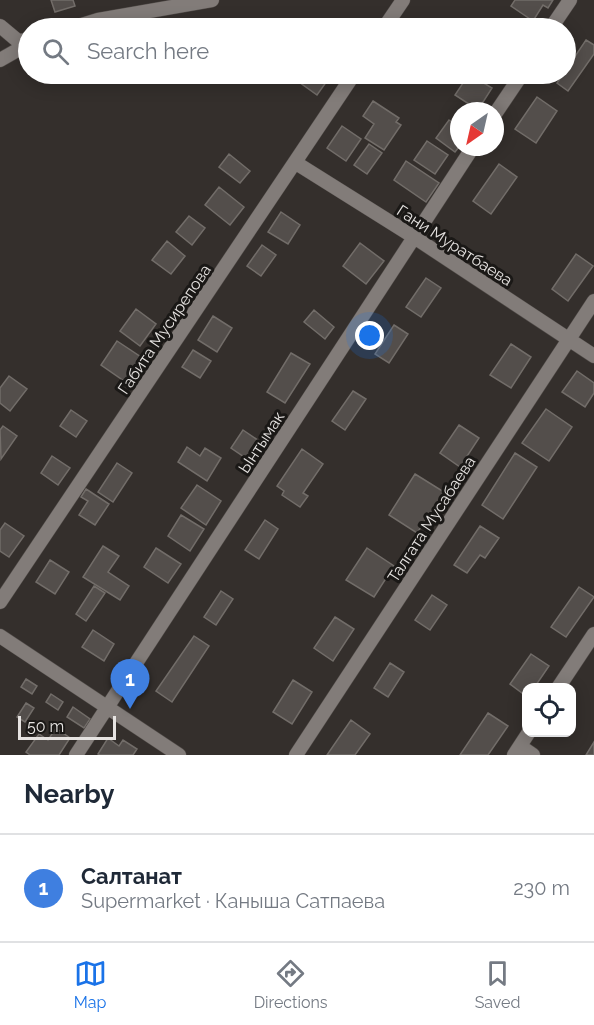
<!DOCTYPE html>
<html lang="en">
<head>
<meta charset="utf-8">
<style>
	body { margin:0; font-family:Raleway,sans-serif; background:#f2f2f3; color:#1f2937 }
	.controls { position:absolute; right:18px; bottom:18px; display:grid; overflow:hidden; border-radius:12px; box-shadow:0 3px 15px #0003 }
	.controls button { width:54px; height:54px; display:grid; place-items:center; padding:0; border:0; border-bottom:2px solid #e0e1e3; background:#fff; color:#1f2937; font:30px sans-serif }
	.compass { position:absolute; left:450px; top:102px; width:54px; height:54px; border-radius:50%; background:#fff; box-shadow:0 3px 15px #0003; rotate:214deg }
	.scale { position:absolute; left:18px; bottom:15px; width:98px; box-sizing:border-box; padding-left:6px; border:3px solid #e6e3e1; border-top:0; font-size:16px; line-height:21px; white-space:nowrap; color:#e6e3e1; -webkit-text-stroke:4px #1a1816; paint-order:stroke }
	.you { position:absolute; left:370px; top:336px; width:21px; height:21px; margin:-15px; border:4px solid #fff; border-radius:50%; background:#1a73e8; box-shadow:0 0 0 9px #1a73e833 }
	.badge { display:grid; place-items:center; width:39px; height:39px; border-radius:50%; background:#1a73e8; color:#fff; font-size:20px; font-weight:700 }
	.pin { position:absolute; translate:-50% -50px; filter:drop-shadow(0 2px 3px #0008) }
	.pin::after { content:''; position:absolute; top:32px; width:21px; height:18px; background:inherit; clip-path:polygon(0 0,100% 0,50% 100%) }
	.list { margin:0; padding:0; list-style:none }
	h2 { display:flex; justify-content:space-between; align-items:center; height:78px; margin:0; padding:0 24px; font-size:26px }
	h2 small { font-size:20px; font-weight:400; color:#747a83 }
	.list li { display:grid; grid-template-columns:39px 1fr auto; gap:18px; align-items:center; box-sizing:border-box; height:108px; padding:0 24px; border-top:2px solid #e0e1e3 }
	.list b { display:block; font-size:22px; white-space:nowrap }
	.list p { margin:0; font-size:20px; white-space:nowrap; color:#747a83 }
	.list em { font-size:20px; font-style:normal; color:#747a83 }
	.icon { flex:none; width:33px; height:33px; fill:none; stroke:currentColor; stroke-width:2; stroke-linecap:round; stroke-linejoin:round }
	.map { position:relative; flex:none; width:594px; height:755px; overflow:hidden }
	.search { position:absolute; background:#fff; box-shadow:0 3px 15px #0003; left:18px; right:18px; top:18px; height:66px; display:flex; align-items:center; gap:15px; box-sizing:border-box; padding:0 21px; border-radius:33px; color:#747a83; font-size:22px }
	.sheet { height:186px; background:#fff }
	nav { display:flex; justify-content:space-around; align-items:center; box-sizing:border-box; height:84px; border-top:2px solid #e0e1e3; background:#fff; font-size:16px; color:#747a83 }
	nav a { display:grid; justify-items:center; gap:3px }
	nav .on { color:#1a73e8 }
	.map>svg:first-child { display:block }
	.building { fill:#534e4b; stroke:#726d69; stroke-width:1.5 }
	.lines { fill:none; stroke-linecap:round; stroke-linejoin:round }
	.minor-casing { stroke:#514c49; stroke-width:15 }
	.minor { stroke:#827c79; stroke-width:14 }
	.labels { text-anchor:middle; stroke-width:6; stroke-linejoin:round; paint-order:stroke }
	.street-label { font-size:16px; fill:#e6e3e1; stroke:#1a1816 }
</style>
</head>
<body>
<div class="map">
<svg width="594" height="755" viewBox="0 0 594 755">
	<rect width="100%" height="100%" fill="#342f2c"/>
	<path class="building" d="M 51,0 L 73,0 L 75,6 L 55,12 Z
		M 515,0 L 553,0 L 548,8 L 543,5 L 533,21 L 511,6 Z
		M 586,40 L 594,45 L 594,54 L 568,91 L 557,83 Z
		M 305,74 L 332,74 L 317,95 L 299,82 Z
		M 469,74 L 492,88 L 478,110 L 455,95 Z
		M 537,97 L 557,111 L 536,143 L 515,129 Z
		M 373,101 L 399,118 L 396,122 L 401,125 L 384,150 L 365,138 L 374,124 L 363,116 Z
		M 449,120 L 459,127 L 459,147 L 455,152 L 436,138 Z
		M 342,126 L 361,139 L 346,161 L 327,148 Z
		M 427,141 L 448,155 L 435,174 L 414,160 Z
		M 369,144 L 382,153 L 367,174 L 354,165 Z
		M 229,154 L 250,171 L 240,183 L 219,167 Z
		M 406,161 L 439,183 L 426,202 L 394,180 Z
		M 499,164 L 517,177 L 491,214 L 473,201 Z
		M 219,187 L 244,207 L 230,225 L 205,205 Z
		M 281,212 L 300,225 L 288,244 L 268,232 Z
		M 189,216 L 205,228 L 192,245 L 176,232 Z
		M 167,241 L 185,256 L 171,274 L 152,260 Z
		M 360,243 L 384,261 L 366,284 L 343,266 Z
		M 262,245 L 276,255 L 261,276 L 247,266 Z
		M 576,254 L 593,266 L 568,301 L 552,289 Z
		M 426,278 L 441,288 L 421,317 L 406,307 Z
		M 136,309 L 156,324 L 140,346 L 120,331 Z
		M 314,310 L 334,327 L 325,339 L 304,322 Z
		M 213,316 L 232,328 L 217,352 L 198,340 Z
		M 394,325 L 408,334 L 389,363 L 375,354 Z
		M 117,341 L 144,359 L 139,366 L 142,368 L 127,383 L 101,365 Z
		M 511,344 L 531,357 L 511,388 L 490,375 Z
		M 193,350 L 211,361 L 200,378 L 182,367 Z
		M 291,353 L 310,364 L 285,403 L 267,392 Z
		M 577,371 L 594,383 L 594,393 L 585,407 L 562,392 Z
		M 9,376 L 27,389 L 10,411 L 0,403 L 0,388 Z
		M 353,391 L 366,399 L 345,430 L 332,421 Z
		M 546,409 L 572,427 L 549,461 L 522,443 Z
		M 71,410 L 87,421 L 76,437 L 60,426 Z
		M 459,425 L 479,438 L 460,467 L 440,453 Z
		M 3,426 L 17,436 L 1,459 L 0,430 Z
		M 243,430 L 265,445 L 253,463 L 231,448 Z
		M 187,447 L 200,456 L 205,448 L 221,458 L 207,481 L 178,462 Z
		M 302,449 L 323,464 L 303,493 L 308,496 L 300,507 L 282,495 L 284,491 L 277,486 Z
		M 515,453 L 537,467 L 503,519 L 482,505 Z
		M 52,456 L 70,468 L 58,485 L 41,473 Z
		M 117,463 L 132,473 L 113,502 L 98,492 Z
		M 415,474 L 444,492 L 417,533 L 389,515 Z
		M 197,485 L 221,501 L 206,525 L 181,508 Z
		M 86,489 L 109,504 L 95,525 L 79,515 L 88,501 L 81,497 Z
		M 181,515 L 204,529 L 190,551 L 168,536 Z
		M 265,520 L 278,529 L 259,559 L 245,550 Z
		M 5,523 L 24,536 L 9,557 L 0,551 L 0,530 Z
		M 480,526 L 499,538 L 485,558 L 480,555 L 467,573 L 454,565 Z
		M 103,546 L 119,556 L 108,572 L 129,586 L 120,600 L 83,577 Z
		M 156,548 L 181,564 L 168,583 L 144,567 Z
		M 367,548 L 394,566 L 374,597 L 346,580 Z
		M 50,560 L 69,572 L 55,594 L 36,582 Z
		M 94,586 L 105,593 L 86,621 L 76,614 Z
		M 579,587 L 594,597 L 566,637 L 551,627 Z
		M 221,591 L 233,599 L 216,625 L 204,617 Z
		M 432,595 L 447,605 L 430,630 L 415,620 Z
		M 335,617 L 354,629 L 333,661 L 314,648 Z
		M 93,630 L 114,644 L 104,661 L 82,647 Z
		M 194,636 L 209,646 L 172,702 L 156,691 Z
		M 531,654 L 549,666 L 534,688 L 526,688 L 526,696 L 510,684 Z
		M 390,663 L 404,672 L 388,697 L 374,688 Z
		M 26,679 L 37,686 L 32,694 L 21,687 Z
		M 293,680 L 312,692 L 292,724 L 273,712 Z
		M 51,694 L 63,702 L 58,710 L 46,702 Z
		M 26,703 L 34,708 L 25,722 L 17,717 Z
		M 73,707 L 90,719 L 84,728 L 67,717 Z
		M 488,713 L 508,726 L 488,755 L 460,755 Z
		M 351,720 L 370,734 L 355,755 L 327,755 Z
		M 56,728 L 70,738 L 59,755 L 30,755 L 26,752 L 39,734 L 48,740 Z
		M 108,738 L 119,746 L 123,740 L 137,749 L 133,755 L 100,755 L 98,754 Z
		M 594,742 L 594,755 L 586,755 Z"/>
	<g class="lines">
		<g class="minor-casing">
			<path id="minor" d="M 0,26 L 18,41 L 28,40
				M 72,28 L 98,20 L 212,0
				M 384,28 L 403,0
				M 551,28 L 570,0
				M 0,60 L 28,44
				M 495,114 L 522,74
				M 296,163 L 414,237 L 594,356
				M 0,602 L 354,74
				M 0,636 L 179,755
				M 558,688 L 594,634
				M 520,746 L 533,755
				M 76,755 L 473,147
				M 296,755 L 594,301
				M 514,755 L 529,732"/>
		</g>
		<use href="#minor" class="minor"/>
	</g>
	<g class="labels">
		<g class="street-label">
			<text transform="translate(455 245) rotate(33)" y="6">Гани Муратбаева</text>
			<text transform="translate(164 329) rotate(-56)" y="6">Габита Мусирепова</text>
			<text transform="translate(261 442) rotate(-57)" y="6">Ынтымак</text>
			<text transform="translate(431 519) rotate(-57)" y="6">Талгата Мусабаева</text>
		</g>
	</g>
</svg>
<div class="controls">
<button><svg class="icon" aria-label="locate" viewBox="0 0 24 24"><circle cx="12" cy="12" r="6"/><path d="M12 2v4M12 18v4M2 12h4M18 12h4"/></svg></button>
</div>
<svg class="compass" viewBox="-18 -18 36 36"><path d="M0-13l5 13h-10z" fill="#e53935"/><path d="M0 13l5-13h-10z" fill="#747a83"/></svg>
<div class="scale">50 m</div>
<div class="you"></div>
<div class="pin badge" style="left:130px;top:709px;background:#3f7fe0">1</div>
<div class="search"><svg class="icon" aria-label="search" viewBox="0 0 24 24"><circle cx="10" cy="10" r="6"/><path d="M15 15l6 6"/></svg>Search here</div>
</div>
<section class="sheet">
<h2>Nearby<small></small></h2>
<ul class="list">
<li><span class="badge" style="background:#3f7fe0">1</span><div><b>Салтанат</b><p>Supermarket · Каныша Сатпаева</p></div><em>230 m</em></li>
</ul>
</section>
<nav>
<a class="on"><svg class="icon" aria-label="map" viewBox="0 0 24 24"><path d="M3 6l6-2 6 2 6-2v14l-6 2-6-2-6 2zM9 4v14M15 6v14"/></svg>Map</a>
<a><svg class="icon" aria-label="directions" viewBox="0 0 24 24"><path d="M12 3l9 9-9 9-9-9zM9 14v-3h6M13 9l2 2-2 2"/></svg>Directions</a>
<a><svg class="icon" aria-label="saved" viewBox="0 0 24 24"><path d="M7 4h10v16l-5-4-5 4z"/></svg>Saved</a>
</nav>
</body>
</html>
